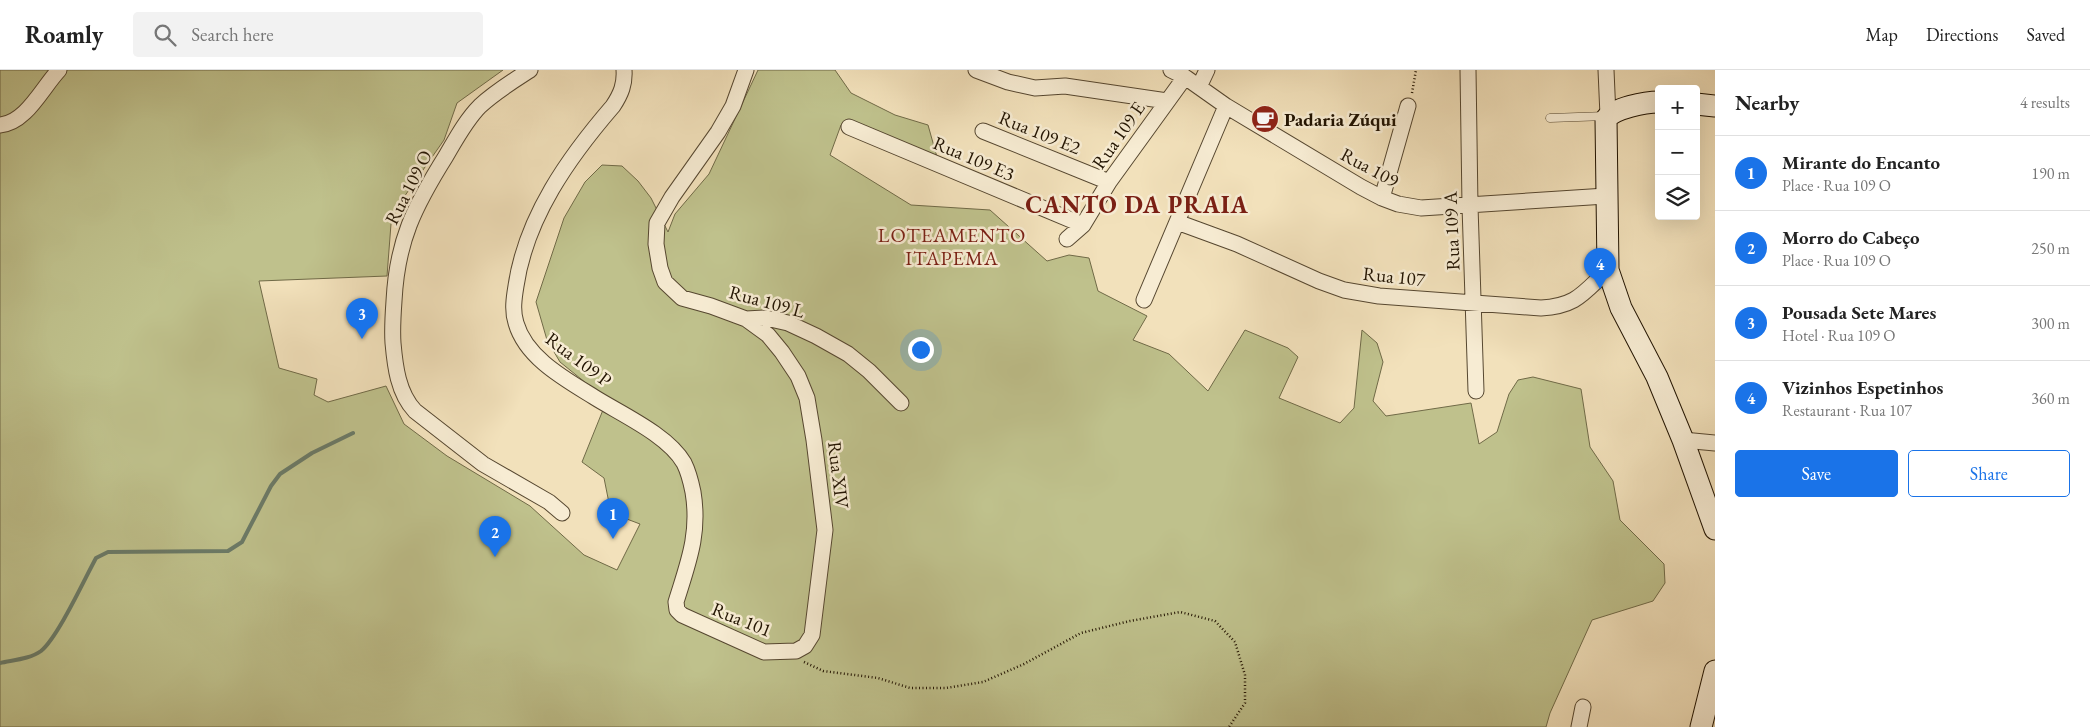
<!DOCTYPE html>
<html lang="en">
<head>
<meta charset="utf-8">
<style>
	body { margin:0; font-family:"EB Garamond",serif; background:#f2f2f2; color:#222 }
	.controls { position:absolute; right:15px; top:15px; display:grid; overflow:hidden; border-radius:5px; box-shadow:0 5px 20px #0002 }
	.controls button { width:45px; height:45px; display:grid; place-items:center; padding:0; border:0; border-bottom:1px solid #e0e0e0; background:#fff; color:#222; font:25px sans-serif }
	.you { position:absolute; left:920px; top:279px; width:18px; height:18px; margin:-12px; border:4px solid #fff; border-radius:50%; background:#1a73e8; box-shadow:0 0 0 8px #1a73e833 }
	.badge { display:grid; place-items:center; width:32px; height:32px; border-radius:50%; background:#1a73e8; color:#fff; font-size:16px; font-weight:700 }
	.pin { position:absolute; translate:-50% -41px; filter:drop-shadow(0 1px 2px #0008) }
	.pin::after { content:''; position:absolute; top:26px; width:18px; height:15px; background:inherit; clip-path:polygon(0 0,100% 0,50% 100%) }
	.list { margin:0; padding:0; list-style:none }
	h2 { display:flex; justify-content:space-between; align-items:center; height:65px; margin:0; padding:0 20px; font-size:21px }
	h2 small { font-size:16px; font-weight:400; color:#767676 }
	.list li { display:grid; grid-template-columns:32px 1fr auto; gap:15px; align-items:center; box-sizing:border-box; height:75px; padding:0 20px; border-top:1px solid #e0e0e0 }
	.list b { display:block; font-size:19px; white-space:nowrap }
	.list p { margin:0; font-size:16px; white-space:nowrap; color:#767676 }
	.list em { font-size:16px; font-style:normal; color:#767676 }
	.actions { display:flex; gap:10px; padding:15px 20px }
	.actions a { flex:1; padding:11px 0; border:1px solid #1a73e8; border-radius:5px; text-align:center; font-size:18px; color:#1a73e8 }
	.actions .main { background:#1a73e8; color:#fff }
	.icon { flex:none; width:28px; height:28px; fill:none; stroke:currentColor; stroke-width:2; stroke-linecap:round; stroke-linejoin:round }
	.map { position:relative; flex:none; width:1715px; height:657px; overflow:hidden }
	header { display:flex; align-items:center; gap:30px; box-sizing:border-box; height:70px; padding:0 25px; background:#fff; border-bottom:1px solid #e0e0e0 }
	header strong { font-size:24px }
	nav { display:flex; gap:28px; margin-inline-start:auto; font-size:18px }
	.search { width:350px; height:45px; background:#f2f2f2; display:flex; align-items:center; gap:12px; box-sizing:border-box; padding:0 18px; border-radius:5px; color:#767676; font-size:19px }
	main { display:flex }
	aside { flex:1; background:#fff }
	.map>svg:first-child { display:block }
	.green { fill:#bfc18c; stroke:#706a47 }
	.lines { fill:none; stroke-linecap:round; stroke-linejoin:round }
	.stream { stroke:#6b7a67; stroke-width:4 }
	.service-casing { stroke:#564730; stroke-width:9 }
	.minor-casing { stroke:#564730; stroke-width:17 }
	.secondary-casing { stroke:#221402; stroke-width:23 }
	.path { stroke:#221402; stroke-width:2.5; stroke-dasharray:1 2.5; stroke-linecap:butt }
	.service { stroke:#f7ecd3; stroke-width:8 }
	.minor { stroke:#f7ecd3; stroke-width:15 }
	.secondary { stroke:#f7ecd3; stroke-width:21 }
	.labels { text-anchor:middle; stroke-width:5; stroke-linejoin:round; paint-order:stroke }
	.poi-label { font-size:19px; font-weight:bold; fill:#221402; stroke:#f7ecd3; text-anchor:start }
	.street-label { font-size:19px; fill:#221402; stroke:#f7ecd3 }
	.neighbourhood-label { font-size:20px; letter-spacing:1px; fill:#7a1f14; stroke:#f7ecd3 }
	.district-label { font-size:24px; font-weight:bold; letter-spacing:1px; fill:#7a1f14; stroke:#f7ecd3 }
</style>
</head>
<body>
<header>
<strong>Roamly</strong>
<div class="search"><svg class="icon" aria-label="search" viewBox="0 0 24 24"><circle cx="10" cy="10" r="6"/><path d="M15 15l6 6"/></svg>Search here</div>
<nav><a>Map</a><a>Directions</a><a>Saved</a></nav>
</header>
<main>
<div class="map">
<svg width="1715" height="657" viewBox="0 0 1715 657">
	<rect width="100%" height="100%" fill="#f2e1bb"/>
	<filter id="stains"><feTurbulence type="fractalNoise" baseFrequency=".004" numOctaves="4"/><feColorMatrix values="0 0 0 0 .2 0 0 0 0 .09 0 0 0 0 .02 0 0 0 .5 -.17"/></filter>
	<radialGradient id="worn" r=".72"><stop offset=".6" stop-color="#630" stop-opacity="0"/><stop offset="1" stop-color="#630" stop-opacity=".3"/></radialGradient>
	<path class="green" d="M 0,0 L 503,0 L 457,33 L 444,70 L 397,137 L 391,154 L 387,206 L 259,211 L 279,298 L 317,309 L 314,325 L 328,332 L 386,316 L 404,354 L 447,386 L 530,436 L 584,485 L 617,500 L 640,454 L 611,443 L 604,408 L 582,392 L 607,330 L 560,292 L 547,270 L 536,232 L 564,148 L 585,112 L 602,95 L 622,96 L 638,111 L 651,128 L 668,162 L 675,144 L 709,104 L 758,0 L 835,0 L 851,23 L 895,45 L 928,55 L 937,87 L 872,59 L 841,55 L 830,85 L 911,135 L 990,140 L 1047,191 L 1069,185 L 1089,188 L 1098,221 L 1147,246 L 1133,270 L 1169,284 L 1208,321 L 1245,260 L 1288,278 L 1298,287 L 1279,328 L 1340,353 L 1354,338 L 1362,260 L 1377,273 L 1383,292 L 1373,331 L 1386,346 L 1471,333 L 1479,374 L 1497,362 L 1509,324 L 1518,310 L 1533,307 L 1581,319 L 1590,377 L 1613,411 L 1620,450 L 1664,494 L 1665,513 L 1653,531 L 1592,550 L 1550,643 L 1546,657 L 0,657 Z"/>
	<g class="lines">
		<path class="stream" d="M 0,593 C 13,590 30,589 41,581 C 58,567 84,510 96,488 L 108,482 L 228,481 L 242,472 L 271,416 L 280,404 L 312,383 L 353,363"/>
		<g class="service-casing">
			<path id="service" d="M 1550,48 L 1606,46"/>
		</g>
		<g class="minor-casing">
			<path id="minor" d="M 530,0 C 513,11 495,22 480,36 C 466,50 456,69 446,86 C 414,137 397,171 394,231 C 393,245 392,259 393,273 C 395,296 398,323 415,341 L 483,394 L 549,432 L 562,443
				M 624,0 C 625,14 621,24 613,36 C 569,87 526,147 516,216 C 514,228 512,241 516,253 C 526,288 565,309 594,327 C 621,344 668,365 684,393 C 689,403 691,412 693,422 C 700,464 688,493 676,532 L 677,540 L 682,545 L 764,582 L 796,581 L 805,576 L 812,565 L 825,460 L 814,370 L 807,328 L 798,306 L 782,282 L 768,265 L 746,249
				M 746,0 L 733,36 L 718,62 L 672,127 L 657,153 L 656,174 L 660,198 L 665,212 L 682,228 L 711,236 L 746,249 L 766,248 L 788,253 L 816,266 L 848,284 L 869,301 L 901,333
				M 976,0 L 1008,12 L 1035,18 L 1065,16 L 1167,31
				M 1171,0 L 1185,7 L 1226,36 L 1361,117 L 1382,128 L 1398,134 L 1421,138 L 1606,126
				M 1468,0 L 1470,136 L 1476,321
				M 1606,0 L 1608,46
				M 1199,17 L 1207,0
				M 0,55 C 26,53 42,18 59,0
				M 849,57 L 1083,155
				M 983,61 L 1109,112
				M 1382,128 L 1408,36
				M 1177,152 L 1237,174 L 1319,211 L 1344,220 L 1379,226 L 1541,238 C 1577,236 1583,223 1608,200
				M 1067,169 L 1083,155 L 1109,112 L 1185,7
				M 1144,230 L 1226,36
				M 1683,370 L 1715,373
				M 1579,657 L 1583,637"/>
		</g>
		<g class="secondary-casing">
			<path id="secondary" d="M 1659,32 C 1645,32 1614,38 1606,49 L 1608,200 L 1621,238 L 1657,307 L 1683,370 L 1715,459
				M 1696,34 L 1715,36
				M 1701,657 L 1715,601"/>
		</g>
		<path class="path" d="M 1412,23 L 1416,0
			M 804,592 L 823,601 L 878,608 L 910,618 L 946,618 L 983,612 L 1024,594 L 1081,563 L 1130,551 L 1180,542 L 1215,551 L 1235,572 L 1245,605 L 1245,633 L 1229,657"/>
		<use href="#service" class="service"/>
		<use href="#minor" class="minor"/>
		<use href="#secondary" class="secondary"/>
	</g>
	<defs>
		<g id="cafe-disc" transform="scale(1.4375)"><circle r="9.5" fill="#8f2418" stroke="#f7ecd3"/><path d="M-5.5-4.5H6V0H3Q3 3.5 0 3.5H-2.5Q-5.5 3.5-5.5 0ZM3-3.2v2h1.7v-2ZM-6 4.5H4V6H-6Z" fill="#fff"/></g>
	</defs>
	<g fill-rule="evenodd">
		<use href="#cafe-disc" x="1265" y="49"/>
	</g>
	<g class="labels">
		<g class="poi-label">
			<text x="1284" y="56">Padaria Zúqui</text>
		</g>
		<g class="street-label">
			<text transform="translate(1040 62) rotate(22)" y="7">Rua 109 E2</text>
			<text transform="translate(1118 65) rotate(-55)" y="7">Rua 109 E</text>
			<text transform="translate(974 88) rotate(23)" y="7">Rua 109 E3</text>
			<text transform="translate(1370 97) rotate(28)" y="7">Rua 109</text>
			<text transform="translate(408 117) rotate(-63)" y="7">Rua 109 O</text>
			<text transform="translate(1451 161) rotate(-92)" y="7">Rua 109 A</text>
			<text transform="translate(1394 206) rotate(6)" y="7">Rua 107</text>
			<text transform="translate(767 231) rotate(15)" y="7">Rua 109 L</text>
			<text transform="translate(579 289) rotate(37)" y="7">Rua 109 P</text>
			<text transform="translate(839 405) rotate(83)" y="7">Rua XIV</text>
			<text transform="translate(742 549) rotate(22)" y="7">Rua 101</text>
		</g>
		<g class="neighbourhood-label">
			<text x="952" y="172">LOTEAMENTO<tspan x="952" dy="23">ITAPEMA</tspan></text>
		</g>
		<g class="district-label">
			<text x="1137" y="143">CANTO DA PRAIA</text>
		</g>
	</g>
	<rect width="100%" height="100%" filter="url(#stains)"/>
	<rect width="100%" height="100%" fill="url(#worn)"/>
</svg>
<div class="controls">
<button>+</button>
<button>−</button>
<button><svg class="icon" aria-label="layers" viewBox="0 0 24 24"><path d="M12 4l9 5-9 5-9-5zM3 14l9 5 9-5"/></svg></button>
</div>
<div class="you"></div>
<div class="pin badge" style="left:613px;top:469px">1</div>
<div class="pin badge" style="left:495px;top:487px">2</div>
<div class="pin badge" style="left:362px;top:269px">3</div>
<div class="pin badge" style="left:1600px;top:219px">4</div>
</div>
<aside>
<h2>Nearby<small>4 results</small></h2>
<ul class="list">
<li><span class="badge">1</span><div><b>Mirante do Encanto</b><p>Place · Rua 109 O</p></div><em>190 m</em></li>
<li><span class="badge">2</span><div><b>Morro do Cabeço</b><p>Place · Rua 109 O</p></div><em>250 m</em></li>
<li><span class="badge">3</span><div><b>Pousada Sete Mares</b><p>Hotel · Rua 109 O</p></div><em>300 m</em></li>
<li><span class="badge">4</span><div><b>Vizinhos Espetinhos</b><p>Restaurant · Rua 107</p></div><em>360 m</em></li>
</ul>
<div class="actions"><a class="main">Save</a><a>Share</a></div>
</aside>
</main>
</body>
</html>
